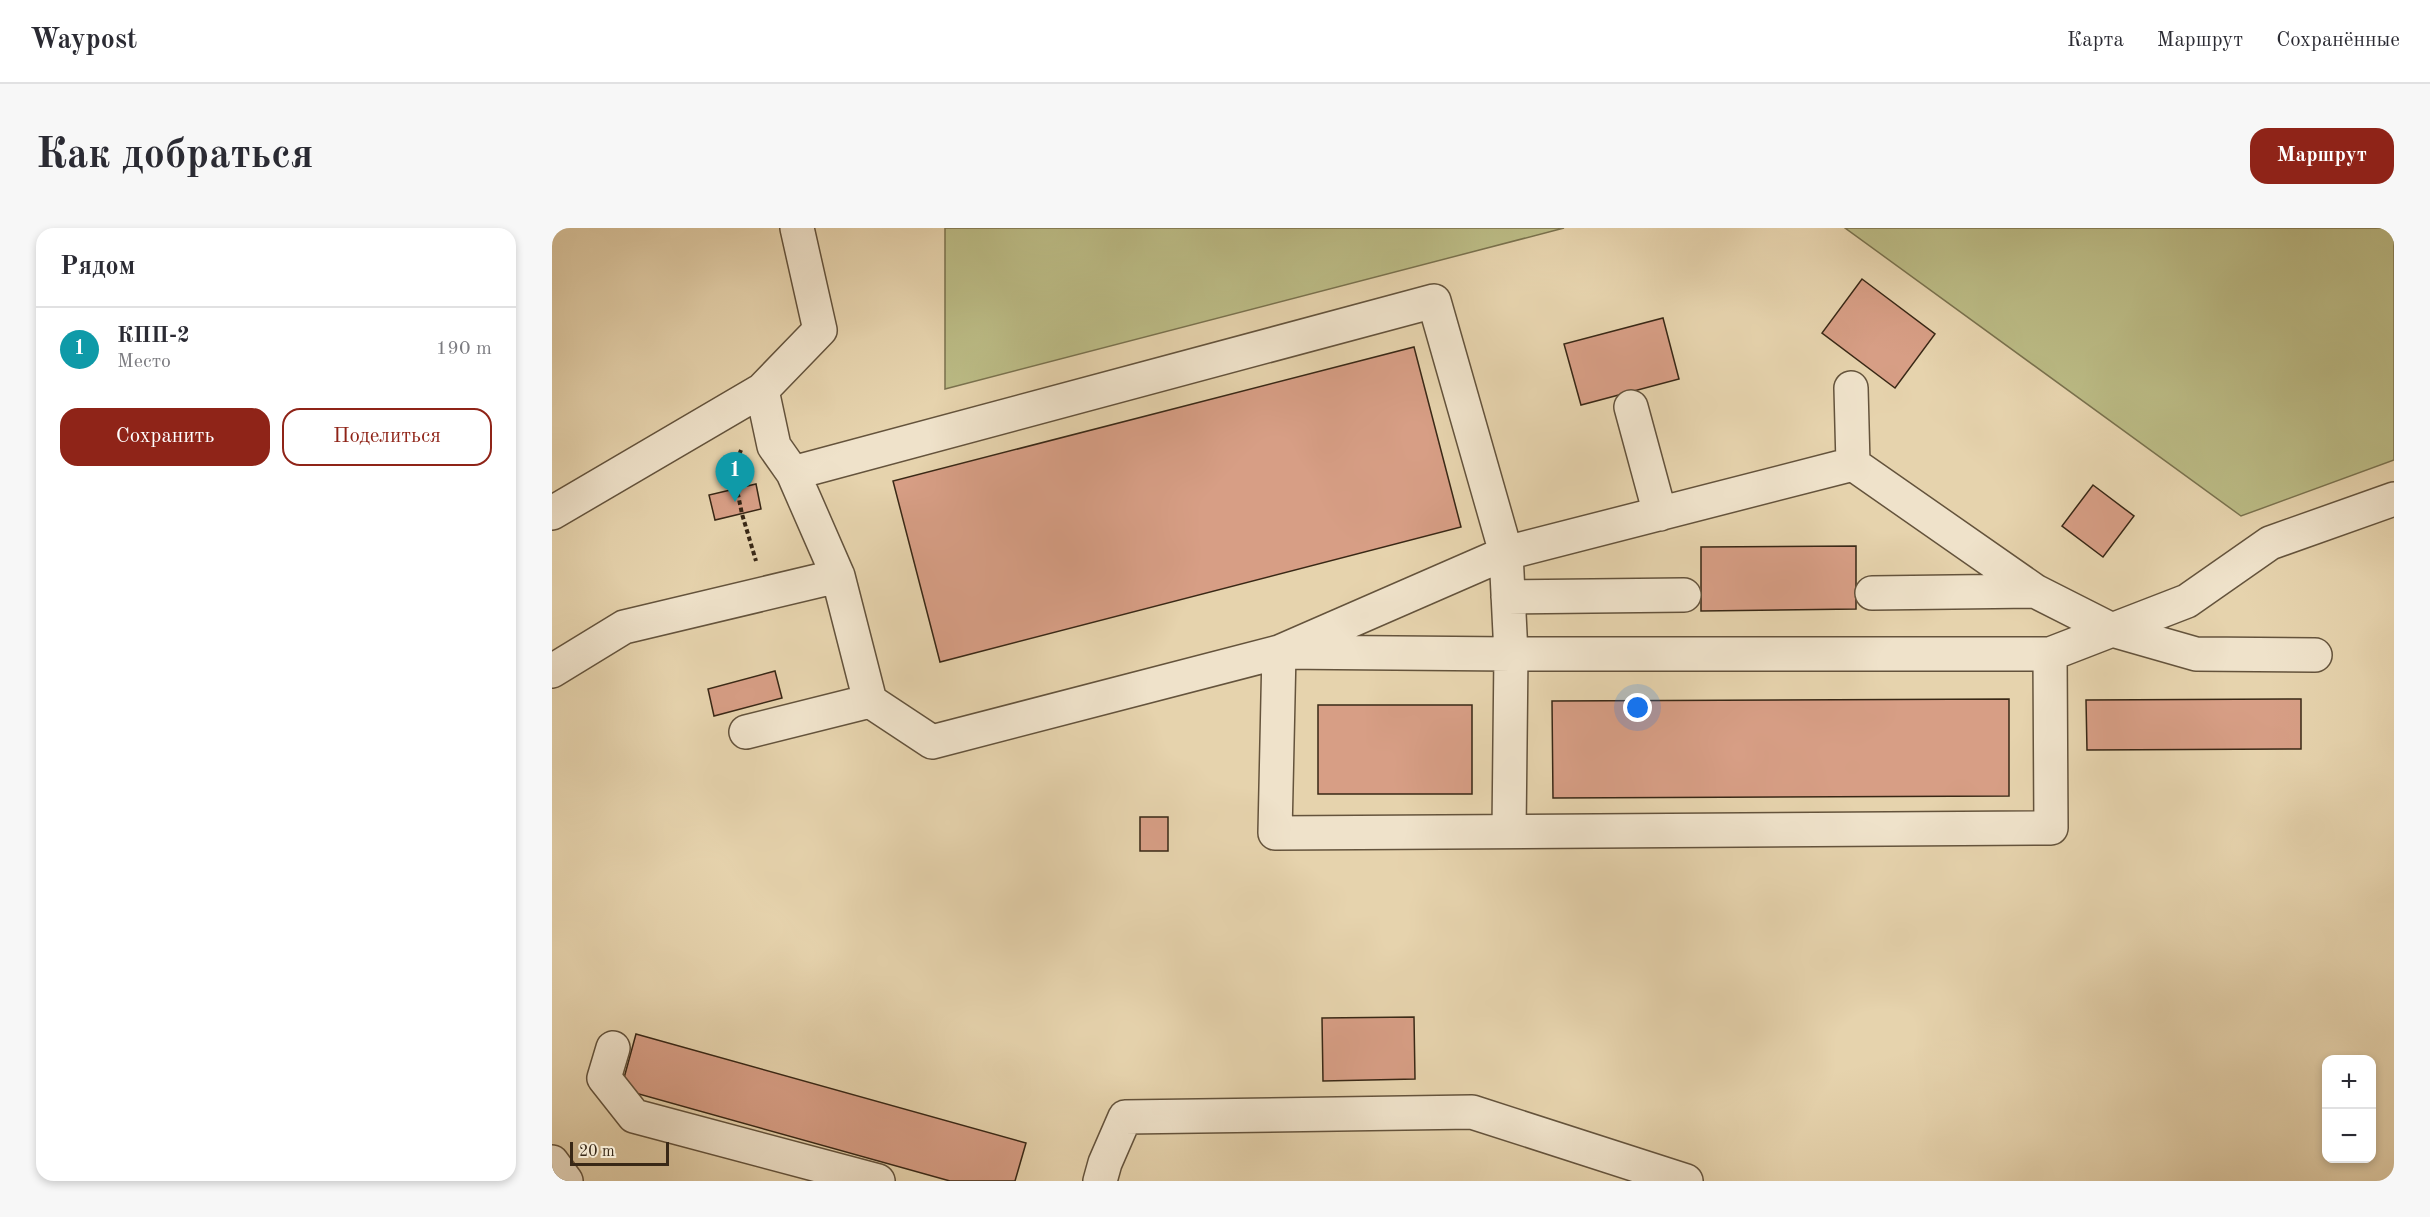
<!DOCTYPE html>
<html lang="ru">
<head>
<meta charset="utf-8">
<style>
	body { margin:0; font-family:"Old Standard TT",serif; background:#f7f7f7; color:#2b2b33 }
	.controls { position:absolute; right:18px; bottom:18px; display:grid; overflow:hidden; border-radius:12px; box-shadow:0 3px 9px #0003 }
	.controls button { width:54px; height:54px; display:grid; place-items:center; padding:0; border:0; border-bottom:2px solid #e1e1e2; background:#fff; color:#2b2b33; font:30px sans-serif }
	.scale { position:absolute; left:18px; bottom:15px; width:99px; box-sizing:border-box; padding-left:6px; border:3px solid #392816; border-top:0; font-size:16px; line-height:21px; white-space:nowrap; color:#392816; -webkit-text-stroke:4px #efe2ca; paint-order:stroke }
	.you { position:absolute; left:1086px; top:480px; width:21px; height:21px; margin:-15px; border:4px solid #fff; border-radius:50%; background:#1a73e8; box-shadow:0 0 0 9px #1a73e833 }
	.badge { display:grid; place-items:center; width:39px; height:39px; border-radius:50%; background:#8f2418; color:#fff; font-size:20px; font-weight:700 }
	.pin { position:absolute; translate:-50% -50px; filter:drop-shadow(0 2px 3px #0008) }
	.pin::after { content:''; position:absolute; top:32px; width:21px; height:18px; background:inherit; clip-path:polygon(0 0,100% 0,50% 100%) }
	.list { margin:0; padding:0; list-style:none }
	h2 { display:flex; justify-content:space-between; align-items:center; height:78px; margin:0; padding:0 24px; font-size:26px }
	h2 small { font-size:20px; font-weight:400; color:#7c7c81 }
	.list li { display:grid; grid-template-columns:39px 1fr auto; gap:18px; align-items:center; box-sizing:border-box; height:84px; padding:0 24px; border-top:2px solid #e1e1e2 }
	.list b { display:block; font-size:22px; white-space:nowrap }
	.list p { margin:0; font-size:20px; white-space:nowrap; color:#7c7c81 }
	.list em { font-size:20px; font-style:normal; color:#7c7c81 }
	.actions { display:flex; gap:12px; padding:18px 24px }
	.actions a { flex:1; padding:14px 0; border:2px solid #8f2418; border-radius:18px; text-align:center; font-size:21px; color:#8f2418 }
	.actions .main { background:#8f2418; color:#fff }
	.map { position:relative; flex:none; width:1842px; height:953px; overflow:hidden; border-radius:18px }
	header { display:flex; align-items:center; gap:36px; box-sizing:border-box; height:84px; padding:0 30px; background:#fff; border-bottom:2px solid #e1e1e2 }
	header strong { font-size:28px }
	nav { display:flex; gap:33px; margin-inline-start:auto; font-size:21px }
	.intro { display:flex; align-items:center; justify-content:space-between; box-sizing:border-box; height:144px; padding:0 36px }
	h1 { margin:0; font-size:42px }
	.button { padding:15px 27px; border-radius:18px; background:#8f2418; color:#fff; font-size:21px; font-weight:700 }
	main { display:flex; gap:36px; padding:0 36px }
	aside { flex:1; background:#fff; border-radius:18px; box-shadow:0 3px 9px #0003 }
	.map>svg:first-child { display:block }
	.green { fill:#bbbb85; stroke:#7a724e; stroke-width:1.5 }
	.building { fill:#d79e85; stroke:#392816; stroke-width:1.5 }
	.lines { fill:none; stroke-linecap:round; stroke-linejoin:round }
	.minor-casing { stroke:#64533c; stroke-width:36 }
	.path { stroke:#392816; stroke-width:4; stroke-dasharray:4.5 3; stroke-linecap:butt }
	.minor { stroke:#efe2ca; stroke-width:33 }
</style>
</head>
<body>
<header>
<strong>Waypost</strong>
<nav><a>Карта</a><a>Маршрут</a><a>Сохранённые</a></nav>
</header>
<div class="intro"><h1>Как добраться</h1><a class="button">Маршрут</a></div>
<main>
<aside>
<h2>Рядом<small></small></h2>
<ul class="list">
<li><span class="badge" style="background:#0f9aa8">1</span><div><b>КПП-2</b><p>Место</p></div><em>190 m</em></li>
</ul>
<div class="actions"><a class="main">Сохранить</a><a>Поделиться</a></div>
</aside>
<div class="map">
<svg width="1842" height="953" viewBox="0 0 1842 953">
	<rect width="100%" height="100%" fill="#e6d3ad"/>
	<filter id="stains"><feTurbulence type="fractalNoise" baseFrequency=".00333" numOctaves="4"/><feColorMatrix values="0 0 0 0 .2 0 0 0 0 .09 0 0 0 0 .02 0 0 0 .5 -.17"/></filter>
	<radialGradient id="worn" r=".72"><stop offset=".6" stop-color="#630" stop-opacity="0"/><stop offset="1" stop-color="#630" stop-opacity=".3"/></radialGradient>
	<path class="green" d="M 393,0 L 1012,0 L 393,161 Z
		M 1293,0 L 1842,0 L 1842,232 L 1689,288 Z"/>
	<path class="building" d="M 1310,51 L 1383,106 L 1343,160 L 1270,105 Z
		M 1111,90 L 1127,151 L 1029,177 L 1012,116 Z
		M 862,119 L 909,299 L 388,434 L 341,253 Z
		M 204,256 L 209,281 L 163,292 L 157,267 Z
		M 1541,257 L 1582,288 L 1551,329 L 1510,298 Z
		M 1304,318 L 1304,381 L 1149,383 L 1149,319 Z
		M 223,443 L 230,470 L 162,488 L 156,461 Z
		M 1457,471 L 1457,568 L 1001,570 L 1000,473 Z
		M 1749,471 L 1749,521 L 1535,522 L 1534,472 Z
		M 766,477 L 920,477 L 920,566 L 766,566 Z
		M 588,589 L 616,589 L 616,623 L 588,623 Z
		M 862,789 L 863,851 L 771,853 L 770,790 Z
		M 84,806 L 474,915 L 463,953 L 398,953 L 69,861 Z"/>
	<g class="lines">
		<g class="minor-casing">
			<path id="minor" d="M 1299,160 L 1301,236
				M 210,162 L 268,102 L 245,0
				M 1079,179 L 1108,286
				M 0,285 L 210,162 L 222,218 L 241,245
				M 286,348 L 241,245 L 882,73 L 954,325 L 959,426 L 957,603
				M 1320,365 L 1483,363
				M 956,369 L 1132,367
				M 1498,426 L 1499,600 L 723,605 L 727,424 L 954,325 L 1301,236 L 1483,363 L 1560,402 L 1644,426 L 1763,427
				M 0,443 L 72,399 L 286,348 L 318,473 L 380,514 L 727,424 L 959,426 L 1498,426 L 1635,373 L 1718,315 L 1842,271
				M 194,504 L 318,473
				M 61,820 L 52,850 L 82,888 L 326,953
				M 0,934 L 14,953
				M 548,953 L 553,935 L 573,889 L 920,884 L 1134,953"/>
		</g>
		<path class="path" d="M 189,222 L 181,242 L 190,286 L 204,333"/>
		<use href="#minor" class="minor"/>
	</g>
	<rect width="100%" height="100%" filter="url(#stains)"/>
	<rect width="100%" height="100%" fill="url(#worn)"/>
</svg>
<div class="controls">
<button>+</button>
<button>−</button>
</div>
<div class="scale">20 m</div>
<div class="you"></div>
<div class="pin badge" style="left:183px;top:274px;background:#0f9aa8">1</div>
</div>
</main>
</body>
</html>
